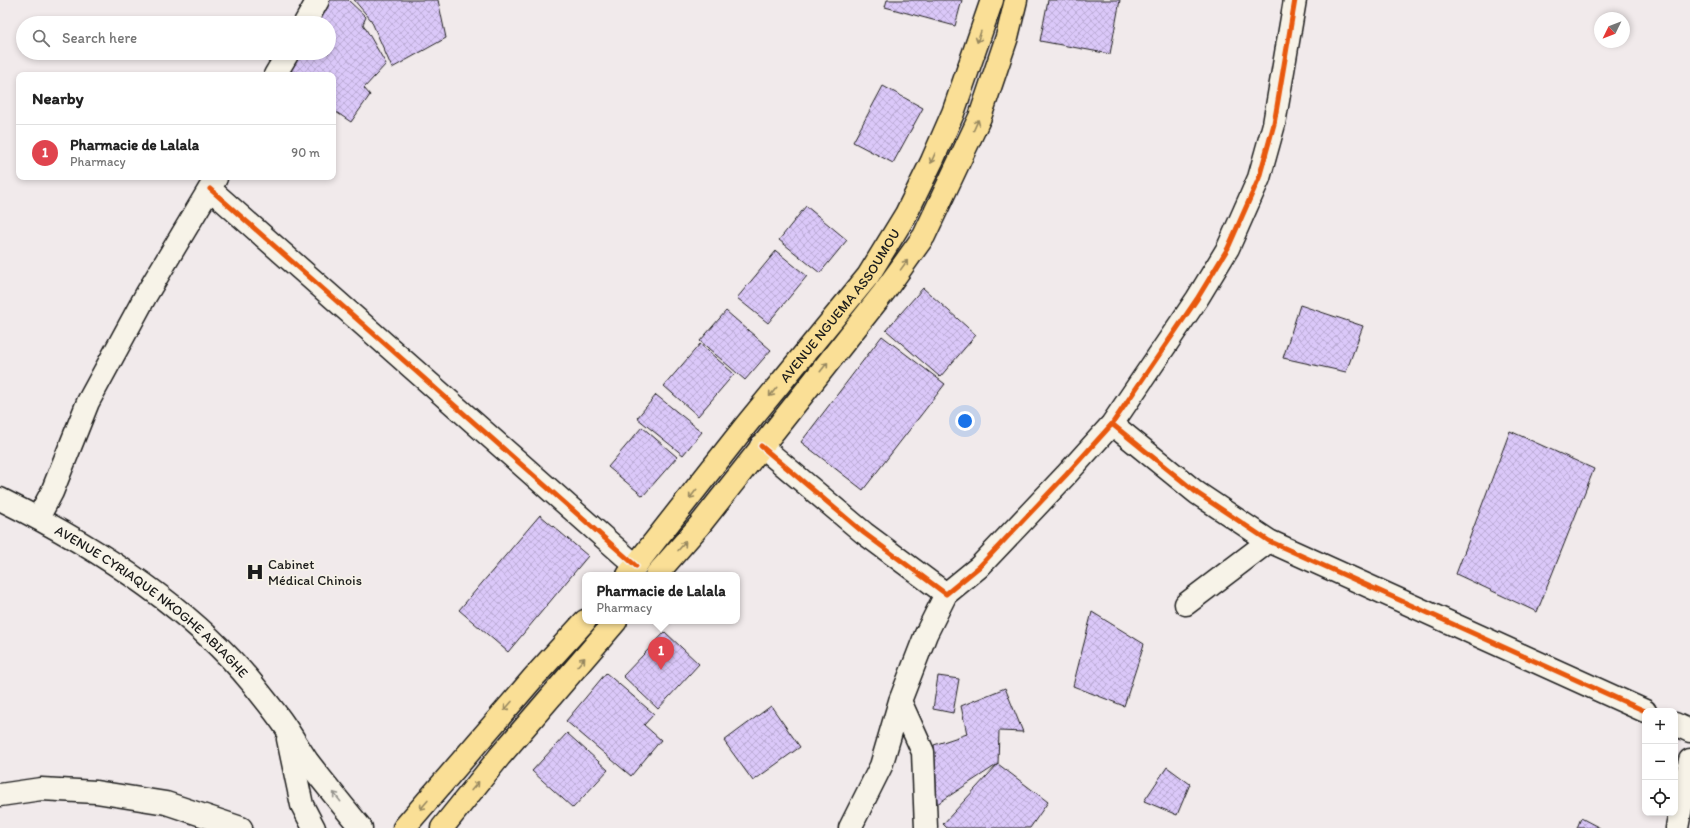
<!DOCTYPE html>
<html lang="en">
<head>
<meta charset="utf-8">
<style>
	body { margin:0; font-family:Itim,sans-serif; background:#f6f6f6; color:#222 }
	.controls { position:absolute; right:12px; bottom:12px; display:grid; overflow:hidden; border-radius:8px; box-shadow:0 2px 6px #0003 }
	.controls button { width:36px; height:36px; display:grid; place-items:center; padding:0; border:0; border-bottom:1px solid #e0e0e0; background:#fff; color:#222; font:20px sans-serif }
	.compass { position:absolute; left:1594px; top:12px; width:36px; height:36px; border-radius:50%; background:#fff; box-shadow:0 2px 6px #0003; rotate:227deg }
	.you { position:absolute; left:965px; top:421px; width:14px; height:14px; margin:-10px; border:3px solid #fff; border-radius:50%; background:#1a73e8; box-shadow:0 0 0 6px #1a73e833 }
	.badge { display:grid; place-items:center; width:26px; height:26px; border-radius:50%; background:#2563eb; color:#fff; font-size:13px; font-weight:700 }
	.pin { position:absolute; translate:-50% -33px; filter:drop-shadow(0 1px 2px #0008) }
	.pin::after { content:''; position:absolute; top:21px; width:14px; height:12px; background:inherit; clip-path:polygon(0 0,100% 0,50% 100%) }
	.popup { position:absolute; left:582px; top:572px; width:158px; height:52px; box-sizing:border-box; display:grid; place-content:center; border-radius:8px; background:#fff; filter:drop-shadow(0 1px 3px #0005); font-size:13px; white-space:nowrap; color:#767676 }
	.popup b { font-size:15px; color:#222 }
	.popup::after { content:''; position:absolute; left:50%; top:100%; margin-left:-8px; border:8px solid transparent; border-top-color:#fff }
	.list { margin:0; padding:0; list-style:none }
	h2 { display:flex; justify-content:space-between; align-items:center; height:52px; margin:0; padding:0 16px; font-size:17px }
	h2 small { font-size:13px; font-weight:400; color:#767676 }
	.list li { display:grid; grid-template-columns:26px 1fr auto; gap:12px; align-items:center; box-sizing:border-box; height:56px; padding:0 16px; border-top:1px solid #e0e0e0 }
	.list b { display:block; font-size:15px; white-space:nowrap }
	.list p { margin:0; font-size:13px; white-space:nowrap; color:#767676 }
	.list em { font-size:13px; font-style:normal; color:#767676 }
	.icon { flex:none; width:22px; height:22px; fill:none; stroke:currentColor; stroke-width:2; stroke-linecap:round; stroke-linejoin:round }
	.map { position:relative; flex:none; width:1690px; height:828px; overflow:hidden }
	.search { position:absolute; background:#fff; box-shadow:0 2px 6px #0003; left:16px; top:16px; width:320px; height:44px; display:flex; align-items:center; gap:10px; box-sizing:border-box; padding:0 14px; border-radius:22px; color:#767676; font-size:15px }
	.panel { position:absolute; background:#fff; box-shadow:0 2px 6px #0003; left:16px; top:72px; width:320px; height:108px; border-radius:8px }
	.map>svg:first-child { display:block }
	.building { fill:url(#building-cross-hatch); stroke:#1c1c1c }
	.lines { fill:none; stroke-linecap:round; stroke-linejoin:round }
	.street-casing { stroke:#1c1c1c; stroke-width:25 }
	.secondary-casing { stroke:#1c1c1c; stroke-width:25 }
	.primary-casing { stroke:#1c1c1c; stroke-width:25 }
	.street { stroke:#f7f3e8; stroke-width:22 }
	.secondary { stroke:#f7f3e8; stroke-width:22 }
	.primary { stroke:#fadf96; stroke-width:22 }
	.cycleway-casing { stroke:#f7f3e8; stroke-width:8 }
	.cycleway { stroke:#e8590c; stroke-width:5 }
	.oneway { stroke:#96875f }
	.oneway2 { stroke:#94928c }
	.labels { text-anchor:middle; stroke-width:3; stroke-linejoin:round; paint-order:stroke }
	.street-label { font-size:14px; fill:#1c1c1c; stroke:#f7f3e8 }
	.poi-label { font-size:14px; fill:#1c1c1c; stroke:#f7f3e8; text-anchor:start }
</style>
</head>
<body>
<div class="map">
<svg width="1690" height="828" viewBox="0 0 1690 828">
	<defs>
		<pattern id="building-cross-hatch" width="8" height="8" patternUnits="userSpaceOnUse"><rect width="8" height="8" fill="#dbc8f9"/><path d="M0 0l8 8M0 8l8-8" fill="none" stroke="#bbabd5"/></pattern>
	</defs>
	<rect width="100%" height="100%" fill="#f1eaeb"/>
	<filter id="ink" filterUnits="userSpaceOnUse"><feTurbulence type="fractalNoise" baseFrequency=".025" numOctaves="2"/><feDisplacementMap in="SourceGraphic" scale="8" xChannelSelector="R" yChannelSelector="G"/><feConvolveMatrix kernelMatrix="1 2 1 2 8 2 1 2 1" color-interpolation-filters="sRGB"/></filter>
	<g filter="url(#ink)">
		<path class="building" d="M 329,0 L 348,0 L 366,17 L 363,24 L 386,64 L 364,88 L 370,95 L 351,122 L 333,110 L 333,75 L 298,75 L 285,67 L 294,53 L 329,53 L 329,23 L 314,23 Z
			M 354,0 L 438,0 L 446,38 L 392,68 L 371,20 Z
			M 887,0 L 962,0 L 955,26 L 885,7 Z
			M 1048,0 L 1120,0 L 1110,54 L 1040,41 Z
			M 883,86 L 923,108 L 893,163 L 853,142 Z
			M 806,206 L 847,240 L 820,273 L 779,240 Z
			M 776,251 L 807,276 L 768,323 L 737,298 Z
			M 923,288 L 976,335 L 940,377 L 886,330 Z
			M 1300,305 L 1363,326 L 1346,372 L 1283,358 Z
			M 726,311 L 771,350 L 745,380 L 700,341 Z
			M 882,336 L 945,384 L 863,490 L 801,442 Z
			M 700,344 L 734,374 L 698,416 L 664,386 Z
			M 656,395 L 702,432 L 683,455 L 637,418 Z
			M 642,427 L 677,457 L 643,496 L 608,467 Z
			M 1510,431 L 1594,469 L 1537,612 L 1456,574 Z
			M 540,515 L 588,556 L 508,652 L 459,610 Z
			M 1092,612 L 1144,644 L 1124,706 L 1073,686 Z
			M 665,632 L 699,664 L 658,709 L 623,676 Z
			M 606,673 L 654,714 L 644,725 L 661,740 L 631,776 L 566,721 Z
			M 938,676 L 959,679 L 953,713 L 933,709 Z
			M 1005,688 L 1023,732 L 999,731 L 998,764 L 937,804 L 934,745 L 967,734 L 961,706 Z
			M 771,706 L 800,747 L 753,781 L 724,741 Z
			M 567,733 L 608,770 L 573,808 L 532,771 Z
			M 998,764 L 1048,802 L 1030,828 L 947,828 L 943,824 Z
			M 1167,767 L 1190,784 L 1177,815 L 1144,801 Z
			M 1581,818 L 1600,828 L 1577,828 Z"/>
		<g class="lines">
			<g class="street-casing">
				<path id="street" d="M 305,23 L 318,0
					M 275,75 L 288,53
					M 210,189 L 636,566
					M 1112,424 L 1197,493 L 1269,541 L 1645,711
					M 761,446 L 864,533 L 946,594 L 979,567 L 1066,475 L 1112,424 L 1197,299 L 1228,248 L 1259,178 L 1274,124 L 1295,0
					M 38,518 L 52,492 L 88,402 L 146,295 L 216,178
					M 1186,604 L 1269,541
					M 900,701 L 923,752 L 926,828
					M 1675,724 L 1690,731
					M 0,795 L 41,789 L 96,792 L 166,803 L 241,828
					M 850,828 L 881,766 L 900,701 L 926,634 L 946,594
					M 1677,828 L 1690,760"/>
			</g>
			<g class="secondary-casing">
				<g id="secondary">
					<path id="s1" d="M 0,499 C 91,544 187,604 252,683 C 263,697 275,711 285,726 C 293,738 300,750 308,762 C 325,784 343,806 361,828"/>
					<path d="M 288,739 L 302,805 L 314,828"/>
				</g>
			</g>
			<g class="primary-casing">
				<g id="primary">
					<path id="s2" d="M 628,575 L 746,425 L 868,276 L 906,214 L 932,161 L 953,113 L 992,0"/>
					<path d="M 656,575 L 699,526 L 884,292 L 924,236 L 980,117 L 1007,37 L 1016,0"/>
					<path d="M 404,828 L 534,677 L 585,621"/>
					<path d="M 442,828 L 500,756 L 616,621"/>
				</g>
			</g>
			<use href="#street" class="street"/>
			<use href="#secondary" class="secondary"/>
			<use href="#primary" class="primary"/>
			<g class="cycleway-casing">
				<path id="cycleway" d="M 210,189 L 636,566
					M 1112,424 L 1197,493 L 1269,541 L 1645,711
					M 761,446 L 864,533 L 946,594 L 979,567 L 1066,475 L 1112,424 L 1197,299 L 1228,248 L 1259,178 L 1274,124 L 1295,0"/>
			</g>
			<use href="#cycleway" class="cycleway"/>
		</g>
		<defs><path id="oneway-shaft" d="M-6 0H5M1.5-3L5.5 0L1.5 3" fill="none" stroke-width="1.6" stroke-linecap="round" stroke-linejoin="round"/></defs>
		<g class="oneway">
			<use href="#oneway-shaft" transform="translate(979 37) rotate(109)"/>
			<use href="#oneway-shaft" transform="translate(976 125) rotate(-66)"/>
			<use href="#oneway-shaft" transform="translate(933 158) rotate(114)"/>
			<use href="#oneway-shaft" transform="translate(904 265) rotate(-54)"/>
			<use href="#oneway-shaft" transform="translate(824 367) rotate(-51)"/>
			<use href="#oneway-shaft" transform="translate(773 392) rotate(129)"/>
			<use href="#oneway-shaft" transform="translate(693 494) rotate(128)"/>
			<use href="#oneway-shaft" transform="translate(682 546) rotate(-49)"/>
			<use href="#oneway-shaft" transform="translate(581 662) rotate(-49)"/>
			<use href="#oneway-shaft" transform="translate(508 706) rotate(131)"/>
			<use href="#oneway-shaft" transform="translate(475 786) rotate(-50)"/>
			<use href="#oneway-shaft" transform="translate(424 805) rotate(130)"/>
		</g>
		<use class="oneway2" href="#oneway-shaft" transform="translate(337 797) rotate(-128)"/>
	</g>
	<defs>
		<g id="hospital-bare" transform="scale(1.38)"><path d="M-5-5h3v3.5h4V-5h3V5h-3V1.5h-4V5h-3Z" fill="#1c1c1c" stroke="#f7f3e8" stroke-width="2.5" paint-order="stroke"/></g>
	</defs>
	<g fill-rule="evenodd">
		<use href="#hospital-bare" x="255" y="572"/>
	</g>
	<g class="labels">
		<g class="street-label">
			<text dy="5" stroke="none"><textPath href="#s2" startOffset="343">AVENUE NGUEMA ASSOUMOU</textPath></text>
			<text dy="5" stroke="none"><textPath href="#s1" startOffset="184">AVENUE CYRIAQUE NKOGHE ABIAGHE</textPath></text>
		</g>
		<g class="poi-label">
			<text x="268" y="569">Cabinet<tspan x="268" dy="16">Médical Chinois</tspan></text>
		</g>
	</g>
</svg>
<div class="controls">
<button>+</button>
<button>−</button>
<button><svg class="icon" aria-label="locate" viewBox="0 0 24 24"><circle cx="12" cy="12" r="6"/><path d="M12 2v4M12 18v4M2 12h4M18 12h4"/></svg></button>
</div>
<svg class="compass" viewBox="-18 -18 36 36"><path d="M0-13l5 13h-10z" fill="#e53935"/><path d="M0 13l5-13h-10z" fill="#767676"/></svg>
<div class="you"></div>
<div class="pin badge" style="left:661px;top:670px;background:#e0444e">1</div>
<div class="popup"><b>Pharmacie de Lalala</b>Pharmacy</div>
<div class="search"><svg class="icon" aria-label="search" viewBox="0 0 24 24"><circle cx="10" cy="10" r="6"/><path d="M15 15l6 6"/></svg>Search here</div>
<section class="panel">
<h2>Nearby<small></small></h2>
<ul class="list">
<li><span class="badge" style="background:#e0444e">1</span><div><b>Pharmacie de Lalala</b><p>Pharmacy</p></div><em>90 m</em></li>
</ul>
</section>
</div>
</body>
</html>
